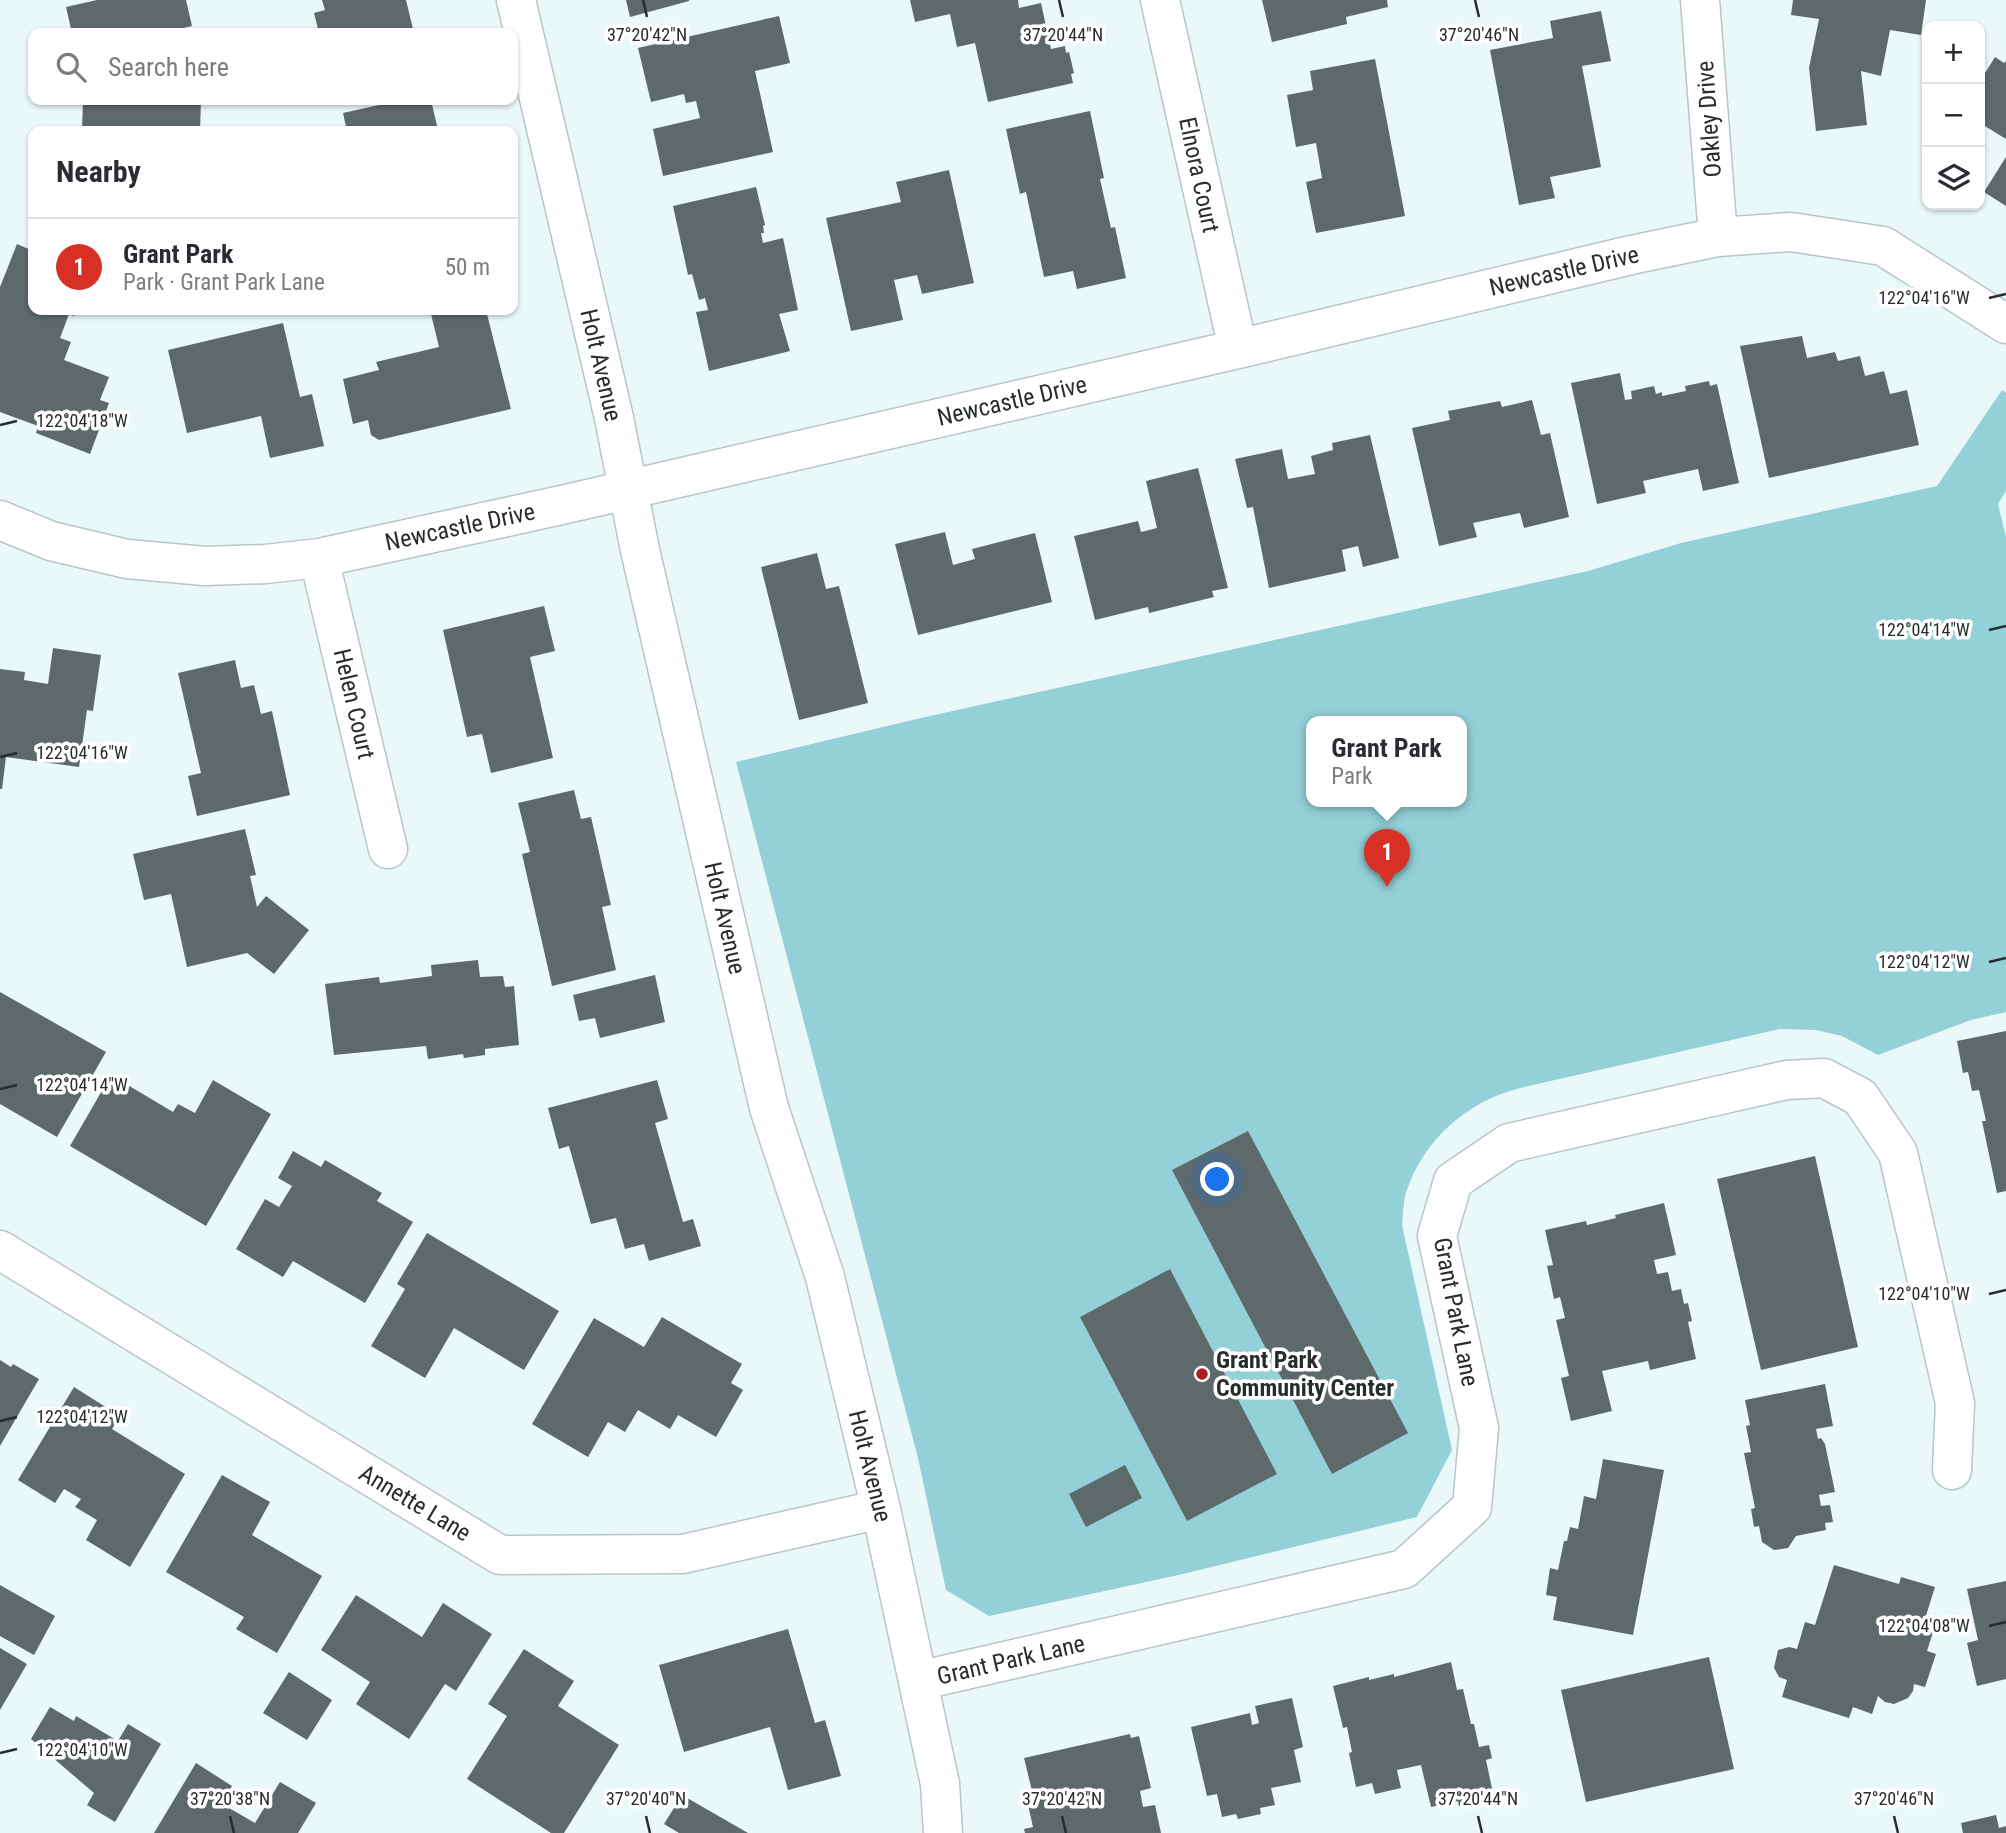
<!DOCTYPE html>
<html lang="en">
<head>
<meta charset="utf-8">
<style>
	body { margin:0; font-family:"Roboto Condensed",sans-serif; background:#f7f7f7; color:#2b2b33 }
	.controls { position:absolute; right:21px; top:21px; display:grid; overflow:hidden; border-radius:14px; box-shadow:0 2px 5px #0004 }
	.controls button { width:63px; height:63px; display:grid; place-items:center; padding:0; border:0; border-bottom:2px solid #e1e1e2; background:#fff; color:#2b2b33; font:35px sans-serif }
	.you { position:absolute; left:1218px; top:1180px; width:24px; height:24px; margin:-18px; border:5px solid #fff; border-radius:50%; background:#1a73e8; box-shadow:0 0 0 10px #1a73e833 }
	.badge { display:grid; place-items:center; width:46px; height:46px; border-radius:50%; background:#d93025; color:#fff; font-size:23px; font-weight:700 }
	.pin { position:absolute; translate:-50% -58px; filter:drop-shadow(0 2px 4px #0008) }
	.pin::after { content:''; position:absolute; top:37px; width:24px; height:21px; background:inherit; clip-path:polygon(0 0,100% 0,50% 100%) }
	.popup { position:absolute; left:1306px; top:716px; width:161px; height:91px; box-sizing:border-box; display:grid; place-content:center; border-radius:14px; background:#fff; filter:drop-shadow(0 2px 5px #0005); font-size:23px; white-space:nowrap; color:#7c7c81 }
	.popup b { font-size:26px; color:#2b2b33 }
	.popup::after { content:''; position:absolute; left:50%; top:100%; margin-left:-14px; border:14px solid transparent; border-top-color:#fff }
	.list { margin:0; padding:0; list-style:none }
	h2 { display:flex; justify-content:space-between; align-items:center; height:91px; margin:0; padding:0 28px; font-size:30px }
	h2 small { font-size:23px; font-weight:400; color:#7c7c81 }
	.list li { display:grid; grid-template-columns:46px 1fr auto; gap:21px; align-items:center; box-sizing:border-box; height:98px; padding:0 28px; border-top:2px solid #e1e1e2 }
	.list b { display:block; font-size:26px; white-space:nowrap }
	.list p { margin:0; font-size:23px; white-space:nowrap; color:#7c7c81 }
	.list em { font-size:23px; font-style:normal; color:#7c7c81 }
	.icon { flex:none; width:38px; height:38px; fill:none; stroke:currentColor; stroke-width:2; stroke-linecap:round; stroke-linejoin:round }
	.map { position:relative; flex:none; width:2006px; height:1833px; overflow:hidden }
	.search { position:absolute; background:#fff; box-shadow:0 2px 5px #0004; left:28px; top:28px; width:490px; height:77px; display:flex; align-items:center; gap:18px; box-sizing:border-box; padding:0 24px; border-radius:14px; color:#7c7c81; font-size:26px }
	.panel { position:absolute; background:#fff; box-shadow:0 2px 5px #0004; left:28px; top:126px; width:490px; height:189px; border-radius:14px }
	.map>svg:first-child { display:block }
	.green { fill:#94d0d8; fill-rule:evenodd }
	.building { fill:#5d696b }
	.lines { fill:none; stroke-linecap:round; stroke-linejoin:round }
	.street-casing { stroke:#b8c6c8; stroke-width:41 }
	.street { stroke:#fff; stroke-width:38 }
	.ticks { fill:none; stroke:#272c2d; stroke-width:2.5 }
	.poi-dot { fill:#ae1d20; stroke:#fff; stroke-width:2.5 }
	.labels { text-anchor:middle; stroke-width:7; stroke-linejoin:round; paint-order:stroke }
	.street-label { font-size:24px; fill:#272c2d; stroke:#fff }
	.poi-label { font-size:24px; font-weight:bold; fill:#272c2d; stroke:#fff; text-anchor:start }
	.ticks-label { font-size:18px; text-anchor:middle; fill:#272c2d; stroke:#fff; stroke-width:7; stroke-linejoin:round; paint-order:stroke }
</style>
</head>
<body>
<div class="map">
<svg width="2006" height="1833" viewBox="0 0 2006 1833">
	<rect width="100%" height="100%" fill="#eaf8fa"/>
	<path class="green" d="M 2002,390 L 2006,393 L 2006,491 L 1998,504 L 2006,537 L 2006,1012 L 1971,1020 L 1878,1055 L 1842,1036 L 1816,1030 L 1780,1029 L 1520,1088 C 1466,1102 1423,1140 1406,1193 C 1403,1202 1403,1215 1402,1225 L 1452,1450 L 1417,1517 L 1183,1574 L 989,1616 L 946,1590 L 918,1458 L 736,762 L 921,718 L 1588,571 L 1681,543 L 1937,486 ZM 1312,721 L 1462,721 L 1462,801 L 1312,801 Z"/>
	<path class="building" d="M 97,0 L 186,0 L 192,26 L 162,33 L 72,33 L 66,7 Z
		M 322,0 L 406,0 L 414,33 L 319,33 L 314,13 L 325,10 Z
		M 626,0 L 689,0 L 689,1 L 630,17 Z
		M 910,0 L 1018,0 L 1019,8 L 1041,3 L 1051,49 L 1065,46 L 1066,53 L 1069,52 L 1074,73 L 1071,74 L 1073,83 L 988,102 L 975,43 L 957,47 L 950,14 L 915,22 Z
		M 1262,0 L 1387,0 L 1388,7 L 1346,17 L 1347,24 L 1272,42 Z
		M 1793,0 L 1926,0 L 1921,35 L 1890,30 L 1881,76 L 1861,71 L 1867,125 L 1816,131 L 1809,68 L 1819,19 L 1791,15 Z
		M 1601,11 L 1611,61 L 1582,66 L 1601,167 L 1550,177 L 1555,198 L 1519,205 L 1490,50 L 1553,38 L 1550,21 Z
		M 779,16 L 790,63 L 755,71 L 773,152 L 663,176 L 653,129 L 700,118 L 696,101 L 686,103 L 684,94 L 651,102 L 638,48 Z
		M 1995,57 L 2004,63 L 2006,61 L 2006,139 L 1980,123 L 1980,81 Z
		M 1375,59 L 1405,216 L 1316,233 L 1306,182 L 1322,178 L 1316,143 L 1296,147 L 1287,95 L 1313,90 L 1310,71 Z
		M 83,100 L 201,100 L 200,131 L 82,131 Z
		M 378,100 L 431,100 L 438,130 L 347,131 L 343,113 L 379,105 Z
		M 1090,111 L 1104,178 L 1100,179 L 1111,228 L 1115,227 L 1126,278 L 1077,289 L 1073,271 L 1044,277 L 1026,192 L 1020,194 L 1006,129 Z
		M 2006,157 L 2006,206 L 1984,192 Z
		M 949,170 L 974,283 L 922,294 L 917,275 L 894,280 L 903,320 L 851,331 L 826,218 L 901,202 L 896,182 Z
		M 756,187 L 765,225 L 763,226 L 764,233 L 761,233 L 763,243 L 783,238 L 798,310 L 779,314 L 790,351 L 709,371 L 696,312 L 708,310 L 705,298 L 699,300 L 692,274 L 688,275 L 673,206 Z
		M 17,244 L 33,251 L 33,310 L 77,310 L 74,316 L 69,314 L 60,338 L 71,342 L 64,360 L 109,377 L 100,400 L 109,403 L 90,454 L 36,433 L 38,426 L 0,412 L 0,287 Z
		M 430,310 L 486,310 L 511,409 L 379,440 L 371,435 L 368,420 L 353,424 L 343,379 L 379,370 L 376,362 L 439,347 Z
		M 283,323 L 300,397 L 312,394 L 324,446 L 270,458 L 261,416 L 187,433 L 168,350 Z
		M 1802,336 L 1807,358 L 1835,352 L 1838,361 L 1860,356 L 1865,376 L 1884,371 L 1890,394 L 1907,390 L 1919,445 L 1769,478 L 1740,346 Z
		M 1620,373 L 1625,400 L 1632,399 L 1631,391 L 1654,386 L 1656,394 L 1662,392 L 1662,396 L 1686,391 L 1685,386 L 1709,381 L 1710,386 L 1717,384 L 1739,483 L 1703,491 L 1698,469 L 1643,481 L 1646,493 L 1597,504 L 1571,383 Z
		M 1532,400 L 1541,435 L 1550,433 L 1569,517 L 1524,528 L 1520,513 L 1473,523 L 1477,537 L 1439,546 L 1412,428 L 1450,420 L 1448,411 L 1500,401 L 1502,407 Z
		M 1370,435 L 1399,558 L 1363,567 L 1358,546 L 1342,550 L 1346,571 L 1269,588 L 1253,507 L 1247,508 L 1235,459 L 1282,449 L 1288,479 L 1315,474 L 1311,456 L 1333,450 L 1332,443 Z
		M 1198,468 L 1228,588 L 1212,591 L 1214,597 L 1149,613 L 1148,607 L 1095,620 L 1074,536 L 1138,521 L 1141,532 L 1157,528 L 1146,481 Z
		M 945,532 L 953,565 L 975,559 L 972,549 L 1035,533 L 1052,602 L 918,635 L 895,544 Z
		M 817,553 L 826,589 L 839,586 L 868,703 L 799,720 L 761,567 Z
		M 544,606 L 555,651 L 530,657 L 553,758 L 491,773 L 482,734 L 467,737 L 443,630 Z
		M 53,648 L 101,655 L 93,711 L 87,710 L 79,767 L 6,757 L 2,789 L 0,789 L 0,669 L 25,672 L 24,680 L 48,684 Z
		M 235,660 L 241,688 L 254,685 L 261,714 L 272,711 L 290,795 L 197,816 L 188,776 L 201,773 L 178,673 Z
		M 574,790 L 581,819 L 591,817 L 611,905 L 602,907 L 616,970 L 552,986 L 522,854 L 530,852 L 518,803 Z
		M 245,829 L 256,875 L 250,876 L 257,907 L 266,896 L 309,930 L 274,974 L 247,953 L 187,967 L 171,894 L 144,900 L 133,854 Z
		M 478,960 L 480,977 L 503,976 L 505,987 L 514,986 L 519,1045 L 485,1049 L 485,1055 L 464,1058 L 463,1054 L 428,1059 L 426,1046 L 334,1055 L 325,984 L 379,977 L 380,983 L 432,976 L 431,965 Z
		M 655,975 L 665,1022 L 600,1038 L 595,1018 L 579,1021 L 573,995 Z
		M 0,992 L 106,1052 L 57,1137 L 0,1104 Z
		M 2006,1031 L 2006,1191 L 1997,1193 L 1982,1121 L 1986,1121 L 1979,1090 L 1972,1091 L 1968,1072 L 1963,1073 L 1957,1041 Z
		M 111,1075 L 173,1112 L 178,1104 L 195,1113 L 213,1080 L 271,1114 L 206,1226 L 70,1146 Z
		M 657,1080 L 668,1119 L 655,1123 L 683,1222 L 693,1219 L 701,1246 L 649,1261 L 644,1244 L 625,1249 L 616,1218 L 591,1224 L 569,1146 L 559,1149 L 548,1108 Z
		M 1248,1131 L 1408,1433 L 1332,1474 L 1172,1170 Z
		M 293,1151 L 321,1167 L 325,1160 L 382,1193 L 377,1201 L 413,1222 L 365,1303 L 293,1261 L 283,1277 L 236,1249 L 265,1199 L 279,1207 L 292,1186 L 278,1178 Z
		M 1815,1156 L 1858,1347 L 1761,1370 L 1717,1179 Z
		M 1664,1203 L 1676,1255 L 1654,1260 L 1657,1274 L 1668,1272 L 1672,1291 L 1681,1289 L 1684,1304 L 1688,1303 L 1692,1321 L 1688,1322 L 1696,1359 L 1650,1370 L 1648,1361 L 1602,1371 L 1612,1411 L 1571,1421 L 1561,1378 L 1569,1376 L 1556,1320 L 1565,1318 L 1560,1297 L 1554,1299 L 1547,1266 L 1553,1265 L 1545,1230 L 1586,1221 L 1587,1225 L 1616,1218 L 1615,1215 Z
		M 427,1233 L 559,1311 L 524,1370 L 454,1328 L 425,1378 L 371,1346 L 405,1289 L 397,1284 Z
		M 1170,1269 L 1277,1474 L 1187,1521 L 1080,1317 Z
		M 662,1317 L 742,1364 L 731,1383 L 743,1390 L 716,1437 L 678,1415 L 670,1429 L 638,1410 L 625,1432 L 608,1422 L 588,1457 L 532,1424 L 594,1318 L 644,1347 Z
		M 0,1360 L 11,1367 L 13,1364 L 39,1379 L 0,1446 Z
		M 1825,1384 L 1833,1426 L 1816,1429 L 1818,1439 L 1821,1438 L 1825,1444 L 1835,1492 L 1819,1495 L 1821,1506 L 1830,1505 L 1833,1522 L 1825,1523 L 1826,1530 L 1796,1536 L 1788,1548 L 1774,1550 L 1762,1542 L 1759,1526 L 1754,1527 L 1751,1509 L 1755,1508 L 1744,1453 L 1751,1452 L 1746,1426 L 1750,1425 L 1745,1400 Z
		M 74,1387 L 120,1416 L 112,1429 L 185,1474 L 130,1567 L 86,1540 L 97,1520 L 75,1507 L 81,1499 L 64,1489 L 55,1503 L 18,1480 Z
		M 1603,1459 L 1664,1470 L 1633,1635 L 1553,1620 L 1557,1597 L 1546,1595 L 1550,1568 L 1558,1570 L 1564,1541 L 1567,1541 L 1570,1527 L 1578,1529 L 1584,1496 L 1596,1499 Z
		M 1125,1465 L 1142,1498 L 1086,1527 L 1069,1494 Z
		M 222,1475 L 270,1502 L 252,1535 L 322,1576 L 277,1653 L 236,1629 L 244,1617 L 166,1572 Z
		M 1834,1565 L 1899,1584 L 1901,1577 L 1935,1587 L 1923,1625 L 1934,1629 L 1927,1651 L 1936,1654 L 1925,1687 L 1914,1684 L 1913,1691 L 1908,1698 L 1894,1704 L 1885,1702 L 1878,1696 L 1872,1714 L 1853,1707 L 1849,1718 L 1782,1697 L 1787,1680 L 1779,1677 L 1774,1668 L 1778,1650 L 1789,1647 L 1797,1649 L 1805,1622 L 1815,1625 Z
		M 2006,1581 L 2006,1679 L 1977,1686 L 1967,1643 L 1978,1640 L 1967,1589 Z
		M 0,1585 L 55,1616 L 34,1655 L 0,1636 Z
		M 356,1595 L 422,1637 L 443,1603 L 492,1634 L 456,1691 L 445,1684 L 409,1739 L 356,1704 L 370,1682 L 321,1650 Z
		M 788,1629 L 815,1723 L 825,1720 L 841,1776 L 788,1790 L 770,1727 L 684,1752 L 659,1665 Z
		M 0,1648 L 27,1664 L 0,1710 Z
		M 524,1649 L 574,1681 L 558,1706 L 619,1745 L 564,1833 L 551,1833 L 467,1779 L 507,1716 L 488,1704 Z
		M 1709,1657 L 1734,1769 L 1586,1802 L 1561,1690 Z
		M 1451,1662 L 1457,1690 L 1463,1689 L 1471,1724 L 1474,1724 L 1479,1747 L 1489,1745 L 1492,1758 L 1486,1760 L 1494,1798 L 1459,1806 L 1458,1801 L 1431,1807 L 1421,1765 L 1397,1770 L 1401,1788 L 1375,1794 L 1372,1783 L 1356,1787 L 1349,1753 L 1352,1752 L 1347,1727 L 1343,1728 L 1333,1686 L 1369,1677 L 1369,1680 L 1394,1674 L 1394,1677 Z
		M 289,1672 L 332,1700 L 307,1740 L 263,1713 Z
		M 1292,1698 L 1303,1747 L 1294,1750 L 1301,1782 L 1271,1788 L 1275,1805 L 1260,1808 L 1261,1814 L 1238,1819 L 1236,1814 L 1222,1817 L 1217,1794 L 1207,1796 L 1191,1727 L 1250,1713 L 1252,1725 L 1259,1723 L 1255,1706 Z
		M 50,1707 L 74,1721 L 76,1716 L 118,1741 L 128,1724 L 161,1744 L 115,1822 L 87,1805 L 94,1793 L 31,1739 Z
		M 1130,1734 L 1131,1738 L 1139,1736 L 1151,1788 L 1140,1791 L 1143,1807 L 1155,1805 L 1161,1833 L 1025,1833 L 1024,1829 L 1033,1827 L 1027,1800 L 1034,1799 L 1024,1758 Z
		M 196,1763 L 232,1786 L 222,1804 L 255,1823 L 280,1782 L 316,1803 L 298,1833 L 154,1833 Z
		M 682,1795 L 748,1833 L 679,1833 L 664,1824 Z
		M 1996,1815 L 1999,1828 L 2006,1826 L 2006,1833 L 1963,1833 L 1961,1823 Z"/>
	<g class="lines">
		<g class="street-casing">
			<path id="street" d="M 516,0 L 614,418 L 640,550 L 769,1108 L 825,1277 L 881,1509 L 940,1784 L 943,1833
				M 1160,0 L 1238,349
				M 1700,0 L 1718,237
				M 0,520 L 51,541 L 127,559 L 205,566 L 266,564 L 319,558 L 566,504 L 1238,349 L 1631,255 L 1718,237 L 1791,232 L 1883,246 L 2006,324
				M 319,558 L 388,849
				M 0,1250 L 500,1555 L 683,1554 L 881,1509
				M 918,1681 L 1404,1569 L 1472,1507 L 1479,1428 L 1437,1236 L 1453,1181 L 1509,1143 L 1787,1080 L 1824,1078 L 1860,1097 L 1898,1153 L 1955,1403 L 1952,1470"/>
		</g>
		<use href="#street" class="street"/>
	</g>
	<path class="ticks" d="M 643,0 L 647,17M 1059,0 L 1063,17M 1475,0 L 1479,17M 1989,298 L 2006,294M 0,425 L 17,421M 1989,630 L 2006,626M 0,757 L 17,753M 1989,962 L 2006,958M 0,1089 L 17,1085M 1989,1294 L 2006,1290M 0,1421 L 17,1417M 1989,1626 L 2006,1622M 0,1753 L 17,1749M 230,1816 L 234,1833M 646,1816 L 650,1833M 1062,1816 L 1066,1833M 1478,1816 L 1482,1833M 1894,1816 L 1898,1833"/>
	<circle class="poi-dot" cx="1202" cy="1374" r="7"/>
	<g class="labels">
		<g class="street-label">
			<text transform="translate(1709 119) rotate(-94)" y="8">Oakley Drive</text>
			<text transform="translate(1199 175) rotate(78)" y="8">Elnora Court</text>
			<text transform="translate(1564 271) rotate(-13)" y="8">Newcastle Drive</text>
			<text transform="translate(601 365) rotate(77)" y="8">Holt Avenue</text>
			<text transform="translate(1012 401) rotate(-13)" y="8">Newcastle Drive</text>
			<text transform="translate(460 527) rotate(-12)" y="8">Newcastle Drive</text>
			<text transform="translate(354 704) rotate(77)" y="8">Helen Court</text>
			<text transform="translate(725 918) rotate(77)" y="8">Holt Avenue</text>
			<text transform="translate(1456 1312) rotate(79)" y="8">Grant Park Lane</text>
			<text transform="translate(870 1466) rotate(76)" y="8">Holt Avenue</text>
			<text transform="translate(415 1503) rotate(31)" y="8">Annette Lane</text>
			<text transform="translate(1011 1660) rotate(-13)" y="8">Grant Park Lane</text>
		</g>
		<g class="poi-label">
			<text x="1216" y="1368">Grant Park<tspan x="1216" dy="28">Community Center</tspan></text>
		</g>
	</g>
	<g class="ticks-label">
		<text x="647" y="41">37°20'42"N</text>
		<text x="1063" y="41">37°20'44"N</text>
		<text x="1479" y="41">37°20'46"N</text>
		<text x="1924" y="304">122°04'16"W</text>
		<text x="82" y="427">122°04'18"W</text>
		<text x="1924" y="636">122°04'14"W</text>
		<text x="82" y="759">122°04'16"W</text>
		<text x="1924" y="968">122°04'12"W</text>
		<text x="82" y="1091">122°04'14"W</text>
		<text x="1924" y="1300">122°04'10"W</text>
		<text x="82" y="1423">122°04'12"W</text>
		<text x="1924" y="1632">122°04'08"W</text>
		<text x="82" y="1756">122°04'10"W</text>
		<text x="230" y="1805">37°20'38"N</text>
		<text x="646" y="1805">37°20'40"N</text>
		<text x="1062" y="1805">37°20'42"N</text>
		<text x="1478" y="1805">37°20'44"N</text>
		<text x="1894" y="1805">37°20'46"N</text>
	</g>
</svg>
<div class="controls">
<button>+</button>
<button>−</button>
<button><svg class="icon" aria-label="layers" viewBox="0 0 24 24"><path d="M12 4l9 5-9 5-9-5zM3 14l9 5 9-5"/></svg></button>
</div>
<div class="you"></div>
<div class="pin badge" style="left:1387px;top:887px">1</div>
<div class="popup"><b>Grant Park</b>Park</div>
<div class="search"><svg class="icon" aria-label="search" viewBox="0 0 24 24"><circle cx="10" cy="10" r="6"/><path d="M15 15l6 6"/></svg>Search here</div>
<section class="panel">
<h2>Nearby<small></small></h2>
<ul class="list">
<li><span class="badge">1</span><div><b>Grant Park</b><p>Park · Grant Park Lane</p></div><em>50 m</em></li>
</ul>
</section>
</div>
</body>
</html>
